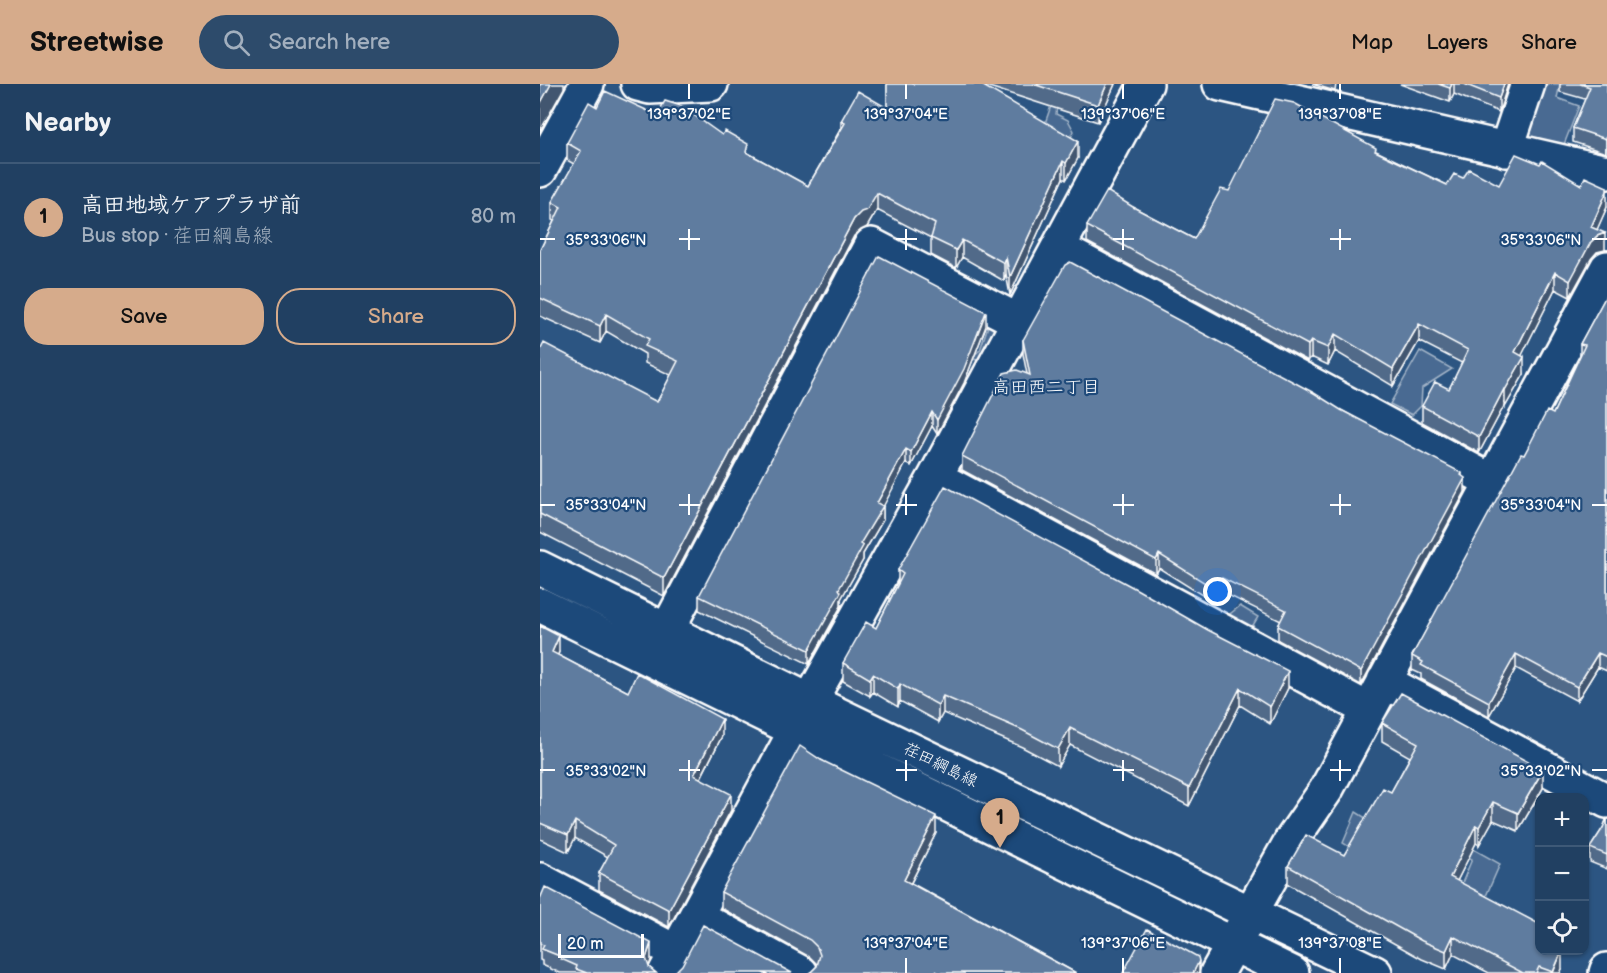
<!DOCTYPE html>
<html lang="en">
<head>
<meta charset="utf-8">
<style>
	body { margin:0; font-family:"Balsamiq Sans","Klee One",sans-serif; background:#2d4b6b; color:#f1f3f6 }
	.controls { position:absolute; right:18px; bottom:18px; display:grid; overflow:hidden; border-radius:12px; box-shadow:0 2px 4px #0004 }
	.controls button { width:54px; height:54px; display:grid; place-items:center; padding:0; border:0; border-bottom:2px solid #3e5977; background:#214062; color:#f1f3f6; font:30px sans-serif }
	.scale { position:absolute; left:18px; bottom:15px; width:86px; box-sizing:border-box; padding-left:6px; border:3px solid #fff; border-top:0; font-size:16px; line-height:21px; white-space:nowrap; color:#fff; -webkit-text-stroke:4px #1f4a7a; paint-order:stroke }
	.you { position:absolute; left:678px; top:508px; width:21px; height:21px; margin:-15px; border:4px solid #fff; border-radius:50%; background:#1a73e8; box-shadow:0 0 0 9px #1a73e833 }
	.badge { display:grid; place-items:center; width:39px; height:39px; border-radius:50%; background:#d6ab8b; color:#111; font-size:20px; font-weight:700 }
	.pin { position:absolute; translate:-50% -50px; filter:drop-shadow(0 2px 3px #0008) }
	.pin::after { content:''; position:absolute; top:32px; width:21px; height:18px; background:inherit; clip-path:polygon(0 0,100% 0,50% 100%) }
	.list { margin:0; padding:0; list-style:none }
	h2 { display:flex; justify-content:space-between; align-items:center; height:78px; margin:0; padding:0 24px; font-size:26px }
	h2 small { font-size:20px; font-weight:400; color:#a2afbe }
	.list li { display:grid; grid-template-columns:39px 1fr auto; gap:18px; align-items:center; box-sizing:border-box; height:108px; padding:0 24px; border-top:2px solid #3e5977 }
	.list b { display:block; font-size:22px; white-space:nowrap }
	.list p { margin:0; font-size:20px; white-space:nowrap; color:#a2afbe }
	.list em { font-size:20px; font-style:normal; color:#a2afbe }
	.actions { display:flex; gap:12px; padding:18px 24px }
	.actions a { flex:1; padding:14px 0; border:2px solid #d6ab8b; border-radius:24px; text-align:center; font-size:21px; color:#d6ab8b }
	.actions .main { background:#d6ab8b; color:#111 }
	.icon { flex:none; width:33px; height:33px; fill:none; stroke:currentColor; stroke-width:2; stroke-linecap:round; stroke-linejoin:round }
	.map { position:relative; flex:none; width:1067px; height:889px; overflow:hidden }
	header { display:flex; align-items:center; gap:36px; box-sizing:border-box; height:84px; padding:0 30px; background:#d6ab8b; color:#111 }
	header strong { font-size:28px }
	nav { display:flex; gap:33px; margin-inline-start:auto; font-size:21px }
	.search { width:420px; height:54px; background:#2d4b6b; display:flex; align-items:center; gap:15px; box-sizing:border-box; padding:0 21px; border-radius:33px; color:#a2afbe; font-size:22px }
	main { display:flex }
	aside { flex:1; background:#214062 }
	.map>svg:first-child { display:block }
	.green { fill:#486b92; stroke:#a4b5c8; stroke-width:1.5 }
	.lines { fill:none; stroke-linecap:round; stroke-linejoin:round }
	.minor-casing { stroke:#fff; stroke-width:38 }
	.major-casing { stroke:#fff; stroke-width:38 }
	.minor { stroke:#1f4a7a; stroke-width:33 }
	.major { stroke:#1f4a7a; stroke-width:33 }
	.wall { fill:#516b89; stroke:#fff; stroke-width:1.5 }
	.shaded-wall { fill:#42576f; stroke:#fff; stroke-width:1.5 }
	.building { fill:#5e7c9f; stroke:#fff; stroke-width:1.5 }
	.ticks { fill:none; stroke:#fff; stroke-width:2 }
	.labels { text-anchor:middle; stroke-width:4.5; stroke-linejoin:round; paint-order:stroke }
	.street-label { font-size:16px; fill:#fff; stroke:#1f4a7a }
	.neighbourhood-label { font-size:18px; fill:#fff; stroke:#1f4a7a }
	.ticks-label { font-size:15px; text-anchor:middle; fill:#fff; stroke:#1f4a7a; stroke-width:4.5; stroke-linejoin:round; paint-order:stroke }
</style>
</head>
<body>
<header>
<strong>Streetwise</strong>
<div class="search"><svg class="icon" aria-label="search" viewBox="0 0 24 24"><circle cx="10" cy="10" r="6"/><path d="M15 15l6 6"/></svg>Search here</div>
<nav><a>Map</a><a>Layers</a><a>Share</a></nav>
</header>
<main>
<aside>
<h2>Nearby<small></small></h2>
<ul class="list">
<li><span class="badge">1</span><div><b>高田地域ケアプラザ前</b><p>Bus stop · 荏田綱島線</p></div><em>80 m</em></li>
</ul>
<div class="actions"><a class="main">Save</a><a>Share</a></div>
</aside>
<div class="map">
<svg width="1067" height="889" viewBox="0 0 1067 889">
	<rect width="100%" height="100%" fill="#2c5582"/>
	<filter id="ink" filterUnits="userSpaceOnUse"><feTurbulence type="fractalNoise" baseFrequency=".0167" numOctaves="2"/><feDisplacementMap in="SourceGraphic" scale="12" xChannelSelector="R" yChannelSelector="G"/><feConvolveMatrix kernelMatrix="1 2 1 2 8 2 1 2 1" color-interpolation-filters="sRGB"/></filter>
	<g filter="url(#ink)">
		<path class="green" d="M 1006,0 L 1020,0 L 1017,14 L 1039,22 L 1023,63 L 986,52 Z
			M 511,22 L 517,22 L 516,30 L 528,36 L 534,47 L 528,60 L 503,45 Z
			M 450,236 L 460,247 L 442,278 L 431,274 L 440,266 Z
			M 880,267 L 912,285 L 882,304 L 881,322 L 872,331 L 850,320 Z
			M 700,522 L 718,533 L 709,548 L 681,537 Z
			M 816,728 L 829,736 L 847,786 L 803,759 Z
			M 889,740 L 960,780 L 931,846 L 917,811 L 932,775 L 885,750 Z"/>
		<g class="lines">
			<g class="minor-casing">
				<path id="minor" d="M 98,0 L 110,3 L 171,0
					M 680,0 L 1067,88
					M 966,66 L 988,0
					M 0,86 L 47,0
					M 518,164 L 953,398
					M 395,393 L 829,626
					M 126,548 L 331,161 L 478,237
					M 844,597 L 1067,717
					M 0,796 L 136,868
					M 156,832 L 261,889
					M 125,889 L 256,646 L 270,617 L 395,393 L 606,0
					M 677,889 L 751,757 L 786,706 L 1067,184
					M 1066,889 L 1067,886"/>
			</g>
			<g class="major-casing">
				<path id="major" d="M 0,484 L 270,617 L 835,889
					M 0,521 L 752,889"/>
			</g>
			<use href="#minor" class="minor"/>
			<use href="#major" class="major"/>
		</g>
		<path class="wall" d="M 347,0 L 575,0 L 558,38 L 440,0 L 538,74 L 526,96 L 523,94 L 470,211 L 466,190 L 464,197 L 422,173 L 416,184 L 391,171 L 391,154 L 337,126 L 327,143 L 321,146 L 314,152 L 124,512 L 0,448 L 0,267 L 117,318 L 131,291 L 105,279 L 105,270 L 66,247 L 60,259 L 0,232 L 0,166 L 14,137 L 12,136 L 12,118 L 34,80 L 27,76 L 27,59 L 57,23 L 117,31 L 208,69 L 268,102 L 301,44 L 301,37 L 347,24 Z
			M 772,0 L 796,0 L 795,7 Z
			M 860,0 L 968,0 L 959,28 L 914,10 L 910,18 Z
			M 1020,0 L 1067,0 L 1066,69 L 1033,58 L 1033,44 L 1045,15 L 1020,8 Z
			M 836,67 L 907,101 L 923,94 L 1067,123 L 1057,145 L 1065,166 L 1057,168 L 1051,175 L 1030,213 L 1015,205 L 981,272 L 984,290 L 965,323 L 964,322 L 939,369 L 882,338 L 882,322 L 909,305 L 922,279 L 879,257 L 853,302 L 795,267 L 788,281 L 771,273 L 768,277 L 547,158 L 547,142 L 593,123 L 654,155 L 689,107 Z
			M 1067,210 L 1067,587 L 1058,583 L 1037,617 L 976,584 L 949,632 L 881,595 L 881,590 L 872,586 L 872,572 L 984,371 L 1013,330 L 1040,271 L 1040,260 Z
			M 446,242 L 424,299 L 397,350 L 392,342 L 371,382 L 366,379 L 343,422 L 343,436 L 323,470 L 323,476 L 301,515 L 301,522 L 269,580 L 159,526 L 159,512 Z
			M 483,256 L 801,326 L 922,392 L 925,408 L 821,601 L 738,556 L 738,542 L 741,537 L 682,508 L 665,513 L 619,484 L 616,490 L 422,386 L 422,372 L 487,290 L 483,270 Z
			M 358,486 L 748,604 L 730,640 L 700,621 L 649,722 L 530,661 L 518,682 L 482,663 L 403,629 L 398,638 L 360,617 L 358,623 L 333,608 L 330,612 L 303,597 L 303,579 L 336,544 L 358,500 Z
			M 0,542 L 19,568 L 18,571 L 88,608 L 182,652 L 161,694 L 191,726 L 129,843 L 59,806 L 59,789 L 68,773 L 35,754 L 28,768 L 0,755 Z
			M 842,639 L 1003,704 L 978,747 L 953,736 L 939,761 L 936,759 L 917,797 L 1022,885 L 1020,889 L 949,889 L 913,870 L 906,885 L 882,875 L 748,800 L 748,782 L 804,771 L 851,708 L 870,673 L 842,657 Z
			M 281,676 L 396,749 L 371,799 L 536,889 L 269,889 L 271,888 L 277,882 L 277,880 L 270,873 L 181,824 L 181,808 Z
			M 1067,734 L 1067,785 L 1050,778 L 1050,764 L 1063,744 Z
			M 0,815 L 111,876 L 109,883 L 116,889 L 20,889 L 2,881 L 2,877 L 0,876 Z"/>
		<path class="shaded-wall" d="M 11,0 L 24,0 L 24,4 L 0,47 L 0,20 Z
			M 567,0 L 575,0 L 558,38 L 558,21 Z
			M 912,0 L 914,0 L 914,10 L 910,18 L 910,4 Z
			M 964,0 L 968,0 L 959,28 L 959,14 Z
			M 1067,49 L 1067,63 L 1066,69 L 1066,55 Z
			M 538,57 L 538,74 L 526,96 L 526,79 Z
			M 523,77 L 523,94 L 470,211 L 470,193 Z
			M 1067,107 L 1067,123 L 1052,157 L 1057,152 L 1065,149 L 1065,166 L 1057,168 L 1051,175 L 1030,213 L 1030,197 L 1051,143 Z
			M 337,109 L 337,126 L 327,143 L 321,146 L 314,152 L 124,512 L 124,494 L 314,135 Z
			M 422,156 L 422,173 L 416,184 L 416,166 Z
			M 466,173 L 466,190 L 464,197 L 464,179 Z
			M 1015,188 L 1015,205 L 975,285 L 975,268 Z
			M 446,228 L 446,242 L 424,299 L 397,350 L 397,336 Z
			M 66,230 L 66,247 L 60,259 L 60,242 Z
			M 879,240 L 879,257 L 853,302 L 853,285 Z
			M 795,250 L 795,267 L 788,281 L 788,264 Z
			M 771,257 L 771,273 L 768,277 L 768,261 Z
			M 984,273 L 984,290 L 965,323 L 965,306 Z
			M 964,305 L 964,322 L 939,369 L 939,353 Z
			M 392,328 L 392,342 L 371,382 L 371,368 Z
			M 366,365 L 366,379 L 342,425 L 343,422 L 343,436 L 323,470 L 323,476 L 301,515 L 301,522 L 269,580 L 269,566 L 320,460 L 337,419 Z
			M 922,389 L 922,400 L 925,394 L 925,408 L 821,601 L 821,587 Z
			M 619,470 L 619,484 L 616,490 L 616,476 Z
			M 682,494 L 682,508 L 665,513 L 665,499 Z
			M 19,552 L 19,568 L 12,585 L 12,568 Z
			M 1058,569 L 1058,583 L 1037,617 L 1037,603 Z
			M 976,570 L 976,584 L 949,632 L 949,618 Z
			M 748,587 L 748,604 L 730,640 L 730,623 Z
			M 333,590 L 333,608 L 330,612 L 330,595 Z
			M 360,600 L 360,617 L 358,623 L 358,605 Z
			M 700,604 L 700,621 L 649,722 L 649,704 Z
			M 403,612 L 403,629 L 398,638 L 398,621 Z
			M 182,635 L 182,652 L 154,707 L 154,691 Z
			M 530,644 L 530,661 L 518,682 L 518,665 Z
			M 1003,686 L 1003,704 L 978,747 L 978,729 Z
			M 191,710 L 191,726 L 129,843 L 129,826 Z
			M 953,718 L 953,736 L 939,761 L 939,743 Z
			M 396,732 L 396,749 L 364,812 L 364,796 Z
			M 35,737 L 35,754 L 28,768 L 28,751 Z
			M 936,741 L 936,759 L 910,811 L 910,793 Z
			M 913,852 L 913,870 L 906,885 L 906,867 Z
			M 111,859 L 111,876 L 107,889 L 106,874 Z
			M 1022,867 L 1022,885 L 1020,889 L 1013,889 Z
			M 659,877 L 659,889 L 653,889 Z"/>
		<path class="building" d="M 0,0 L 11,0 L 0,20 Z
			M 347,0 L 440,0 L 538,57 L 526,79 L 523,77 L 470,193 L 466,173 L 464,179 L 422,156 L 416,166 L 391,154 L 395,140 L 337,109 L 327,126 L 321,128 L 314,135 L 124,494 L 0,430 L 0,267 L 4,259 L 117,318 L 138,277 L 105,262 L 109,255 L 66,230 L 60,242 L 0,214 L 0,166 L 21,123 L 12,118 L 41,67 L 27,59 L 49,18 L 57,23 L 65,7 L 117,31 L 125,17 L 141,22 L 182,51 L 185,47 L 208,60 L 206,68 L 268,102 L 305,39 L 301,37 L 318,7 L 347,24 Z
			M 493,0 L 567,0 L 558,21 Z
			M 898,0 L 912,0 L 910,4 Z
			M 924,0 L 964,0 L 959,14 Z
			M 1040,0 L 1067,0 L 1067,49 L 1066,55 L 1033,44 L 1050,3 Z
			M 735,15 L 754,19 L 836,64 L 835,67 L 907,101 L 914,90 L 923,94 L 929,85 L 959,101 L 976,70 L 1000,80 L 1002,77 L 1041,101 L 1045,93 L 1067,103 L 1067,107 L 1051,143 L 1065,149 L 1057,152 L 1051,158 L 1030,197 L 1015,188 L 975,268 L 984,273 L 965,306 L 964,305 L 939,353 L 882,322 L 895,298 L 909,305 L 928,266 L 879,240 L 853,285 L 795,250 L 788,264 L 771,257 L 768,261 L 547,142 L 567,107 L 593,123 L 654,155 L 681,105 L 689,107 Z
			M 339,172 L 446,228 L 424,285 L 397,336 L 392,328 L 371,368 L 366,365 L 337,419 L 343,422 L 320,460 L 323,462 L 299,505 L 301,508 L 269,566 L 159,512 Z
			M 530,178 L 774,309 L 801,326 L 922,389 L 921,391 L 925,394 L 821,587 L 738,542 L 746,526 L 682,494 L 665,499 L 619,470 L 616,476 L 422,372 L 464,289 L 477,286 L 490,291 L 483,256 L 525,181 Z
			M 1067,210 L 1067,573 L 1058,569 L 1037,603 L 976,570 L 949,618 L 881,581 L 883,578 L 872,572 L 981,370 L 984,371 L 1007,327 L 1013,330 L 1045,261 L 1040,260 Z
			M 405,402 L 598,506 L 668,546 L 748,587 L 730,623 L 700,604 L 649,704 L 530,644 L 518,665 L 482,646 L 403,612 L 398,621 L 360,600 L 358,605 L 333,590 L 330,595 L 303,579 L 326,538 L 336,544 L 363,490 L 358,486 Z
			M 0,542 L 19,552 L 12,568 L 88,608 L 97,589 L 182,635 L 154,691 L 191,710 L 129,826 L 59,789 L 74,761 L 35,737 L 28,751 L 0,739 Z
			M 861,609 L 1003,686 L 978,729 L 953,718 L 939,743 L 936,741 L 910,793 L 999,840 L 999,867 L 1022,867 L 1013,888 L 999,883 L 996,889 L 983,889 L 913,852 L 906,867 L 882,857 L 748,782 L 766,751 L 804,771 L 843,704 L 851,708 L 878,659 L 842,639 Z
			M 260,662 L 281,676 L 396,732 L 364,796 L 536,889 L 399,889 L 396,887 L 395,889 L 269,889 L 271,888 L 277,882 L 280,871 L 277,863 L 270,856 L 181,808 Z
			M 1067,734 L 1067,771 L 1050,764 L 1063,744 Z
			M 5,803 L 111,859 L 106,874 L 109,883 L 116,889 L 47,889 L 36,885 L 37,882 L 21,875 L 22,873 L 2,865 L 4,861 L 0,860 L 0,815 Z
			M 163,841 L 252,889 L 133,889 L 135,888 L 142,881 Z
			M 607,845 L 658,873 L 659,877 L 653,889 L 583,889 Z"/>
	</g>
	<path class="ticks" d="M 149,0 L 149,15M 366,0 L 366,15M 583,0 L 583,15M 800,0 L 800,15M 149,145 L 149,166M 366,145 L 366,166M 583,145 L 583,166M 800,145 L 800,166M 0,155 L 15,155M 139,155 L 160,155M 356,155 L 377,155M 573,155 L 594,155M 790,155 L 811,155M 1052,155 L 1067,155M 149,410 L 149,431M 366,410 L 366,431M 583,410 L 583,431M 800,410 L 800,431M 0,421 L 15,421M 139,421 L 160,421M 356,421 L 377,421M 573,421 L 594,421M 790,421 L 811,421M 1052,421 L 1067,421M 149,676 L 149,697M 366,676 L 366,697M 583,676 L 583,697M 800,676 L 800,697M 0,686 L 15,686M 139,686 L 160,686M 356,686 L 377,686M 573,686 L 594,686M 790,686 L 811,686M 1052,686 L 1067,686M 366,874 L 366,889M 583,874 L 583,889M 800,874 L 800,889"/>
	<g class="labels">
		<g class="street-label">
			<text transform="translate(401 680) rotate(26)" y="6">荏田綱島線</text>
		</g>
		<g class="neighbourhood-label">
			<text x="506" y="309">高田西二丁目</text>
		</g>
	</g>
	<g class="ticks-label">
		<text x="149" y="35">139°37'02"E</text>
		<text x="366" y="35">139°37'04"E</text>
		<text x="583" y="35">139°37'06"E</text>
		<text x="800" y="35">139°37'08"E</text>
		<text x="66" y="161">35°33'06"N</text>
		<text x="1001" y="161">35°33'06"N</text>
		<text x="66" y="426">35°33'04"N</text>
		<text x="1001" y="426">35°33'04"N</text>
		<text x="66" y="692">35°33'02"N</text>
		<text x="1001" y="692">35°33'02"N</text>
		<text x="366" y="864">139°37'04"E</text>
		<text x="583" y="864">139°37'06"E</text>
		<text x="800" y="864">139°37'08"E</text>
	</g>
</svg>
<div class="controls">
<button>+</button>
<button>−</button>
<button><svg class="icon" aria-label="locate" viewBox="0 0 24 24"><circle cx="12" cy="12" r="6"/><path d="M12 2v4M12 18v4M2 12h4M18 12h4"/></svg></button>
</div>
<div class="scale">20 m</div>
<div class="you"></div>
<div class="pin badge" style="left:460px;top:764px">1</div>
</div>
</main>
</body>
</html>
